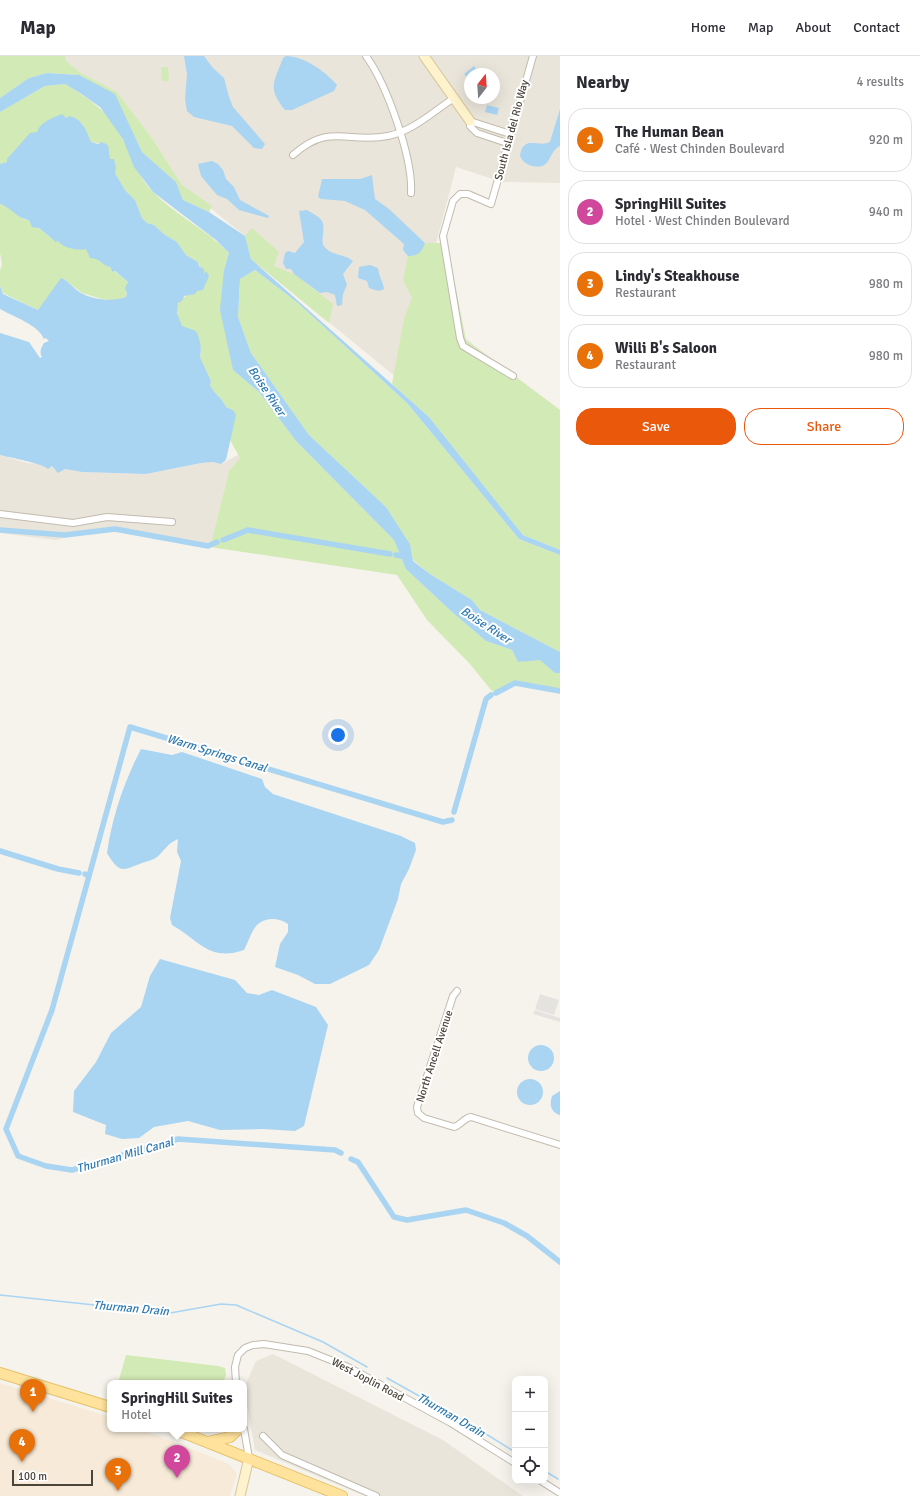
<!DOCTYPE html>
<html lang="en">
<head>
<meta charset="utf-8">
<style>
	body { margin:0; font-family:Signika,sans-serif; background:#f7f7f7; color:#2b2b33 }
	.controls { position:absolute; right:12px; bottom:12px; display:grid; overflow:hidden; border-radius:8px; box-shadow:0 4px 16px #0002 }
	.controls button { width:36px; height:36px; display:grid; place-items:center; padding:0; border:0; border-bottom:1px solid #e1e1e2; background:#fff; color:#2b2b33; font:20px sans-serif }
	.compass { position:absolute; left:464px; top:12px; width:36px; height:36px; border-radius:50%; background:#fff; box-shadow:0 4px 16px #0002; rotate:17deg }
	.scale { position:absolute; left:12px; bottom:10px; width:81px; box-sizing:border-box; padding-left:4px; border:2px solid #4b4439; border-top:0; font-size:11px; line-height:14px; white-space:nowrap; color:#4b4439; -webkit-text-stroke:3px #fff; paint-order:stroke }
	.you { position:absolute; left:338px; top:679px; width:14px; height:14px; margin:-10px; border:3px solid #fff; border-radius:50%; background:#1a73e8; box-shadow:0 0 0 6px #1a73e833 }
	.badge { display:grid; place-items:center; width:26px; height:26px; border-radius:50%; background:#ea580c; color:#fff; font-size:13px; font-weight:700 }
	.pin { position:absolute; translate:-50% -33px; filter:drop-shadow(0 1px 2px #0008) }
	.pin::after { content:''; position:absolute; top:21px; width:14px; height:12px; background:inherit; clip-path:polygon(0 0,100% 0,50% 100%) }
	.popup { position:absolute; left:107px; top:1324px; width:140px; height:52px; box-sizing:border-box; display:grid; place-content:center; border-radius:8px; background:#fff; filter:drop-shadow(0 1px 3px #0005); font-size:13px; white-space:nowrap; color:#7c7c81 }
	.popup b { font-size:15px; color:#2b2b33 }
	.popup::after { content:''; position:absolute; left:50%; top:100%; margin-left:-8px; border:8px solid transparent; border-top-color:#fff }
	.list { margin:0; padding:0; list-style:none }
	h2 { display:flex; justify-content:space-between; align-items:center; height:52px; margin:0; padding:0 16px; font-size:17px }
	h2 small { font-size:13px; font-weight:400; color:#7c7c81 }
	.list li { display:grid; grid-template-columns:26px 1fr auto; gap:12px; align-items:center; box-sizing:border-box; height:64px; margin:0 8px 8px; padding:0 8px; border:1px solid #e1e1e2; border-radius:16px }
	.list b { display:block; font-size:15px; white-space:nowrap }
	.list p { margin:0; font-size:13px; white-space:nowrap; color:#7c7c81 }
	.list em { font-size:13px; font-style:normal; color:#7c7c81 }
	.actions { display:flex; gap:8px; padding:12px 16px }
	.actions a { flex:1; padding:9px 0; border:1px solid #ea580c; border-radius:16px; text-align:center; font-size:14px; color:#ea580c }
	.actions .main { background:#ea580c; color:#fff }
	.icon { flex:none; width:22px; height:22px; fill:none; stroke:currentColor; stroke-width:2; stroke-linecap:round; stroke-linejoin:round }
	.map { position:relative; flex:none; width:560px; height:1440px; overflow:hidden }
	header { display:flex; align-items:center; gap:24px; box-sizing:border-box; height:56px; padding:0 20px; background:#fff; border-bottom:1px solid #e1e1e2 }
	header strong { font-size:19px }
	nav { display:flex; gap:22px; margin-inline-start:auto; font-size:14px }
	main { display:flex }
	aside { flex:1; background:#fff }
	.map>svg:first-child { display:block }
	.residential { fill:#eae5da; fill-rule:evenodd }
	.commercial { fill:#f7ead8 }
	.green { fill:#d2eab5 }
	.parking { fill:#e5e3e0 }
	.water { fill:#a9d4f2 }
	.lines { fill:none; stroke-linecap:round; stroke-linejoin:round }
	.stream { stroke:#a9d4f2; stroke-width:1.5 }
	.canal { stroke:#a9d4f2; stroke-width:5.5 }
	.street-casing { stroke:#c2bbae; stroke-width:8 }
	.secondary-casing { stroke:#d6c79b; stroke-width:11 }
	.primary-casing { stroke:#e6c16a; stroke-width:12 }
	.street { stroke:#fff; stroke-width:6 }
	.secondary { stroke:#fff3cd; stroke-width:9 }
	.primary { stroke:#ffe39c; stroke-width:10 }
	.labels { text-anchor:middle; stroke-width:4; stroke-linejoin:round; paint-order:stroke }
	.street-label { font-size:11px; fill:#4b4439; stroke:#fff }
	.water-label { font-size:12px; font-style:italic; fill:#2e7ab2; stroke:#fff }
</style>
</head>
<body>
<header>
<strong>Map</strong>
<nav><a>Home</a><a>Map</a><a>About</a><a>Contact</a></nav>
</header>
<main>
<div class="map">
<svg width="560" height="1440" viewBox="0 0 560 1440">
	<rect width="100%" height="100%" fill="#f6f3ec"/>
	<path class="residential" d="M 59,0 L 560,0 L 560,127 L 502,126 L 456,111 L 436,188 L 466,283 L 560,354 L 396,321 L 251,203 L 245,180 L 182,129 L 152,82 L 117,36 L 81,17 ZM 470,18 L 494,18 L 494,42 L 470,42 Z
		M 0,399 L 27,407 L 41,408 L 48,413 L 52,410 L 56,415 L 65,413 L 82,416 L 146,418 L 201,407 L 213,406 L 221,408 L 238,399 L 241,401 L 229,415 L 210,491 L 105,473 L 55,484 L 0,477 Z
		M 273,1298 L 443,1384 L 523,1440 L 365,1440 L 255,1394 L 244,1332 L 256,1305 Z"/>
	<path class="commercial" d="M 0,1327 L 110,1361 L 110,1373 L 140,1373 L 229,1408 L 237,1418 L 230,1440 L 0,1440 Z"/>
	<path class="green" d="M 0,0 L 65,0 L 66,5 L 81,17 L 117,36 L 152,82 L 182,129 L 212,150 L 209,156 L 183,144 L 176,126 L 142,96 L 114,38 L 79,19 L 47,17 L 29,22 L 0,42 Z
		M 161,11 L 168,11 L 169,25 L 162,25 Z
		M 65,28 C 90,43 109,56 123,83 C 133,102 137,120 153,136 C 175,159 206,173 229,197 L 224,214 L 233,314 L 259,336 L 296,385 L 394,484 L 406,513 L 452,556 L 486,585 L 512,594 L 518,606 L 540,603 L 555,617 L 560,617 L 560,635 L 515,627 L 496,637 L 491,634 L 470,608 L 427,564 L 397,519 L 210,491 L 229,415 L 240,402 L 230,384 L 233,354 L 226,351 C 221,339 215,339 210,329 L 211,325 L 200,301 L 201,296 L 196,275 L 182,271 C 168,239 187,244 205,227 L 204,219 L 198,206 L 186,199 L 177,186 L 165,179 L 154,169 L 147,167 L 142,162 L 135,144 L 125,134 L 115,117 L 108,100 L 108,89 L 91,86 L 82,67 L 67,62 C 42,73 21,82 7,106 L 0,108 L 0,56 L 45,30 Z
		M 0,148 L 9,151 L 24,164 L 29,164 L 51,182 L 86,193 L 128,226 L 126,241 L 117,245 L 102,243 L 82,237 L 64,223 L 38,254 L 3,237 L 0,230 L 0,215 L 2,208 L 0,197 Z
		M 252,172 L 279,196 L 274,210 L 294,218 L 333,248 L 329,267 L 251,203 L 245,180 Z
		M 425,187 L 447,187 L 466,284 L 560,354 L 560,494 L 523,479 L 429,361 L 392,328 L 404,263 L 412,242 L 403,224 L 408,200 C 418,200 421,196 425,187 Z
		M 255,214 L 298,247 L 407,347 L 519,483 L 560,499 L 560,596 L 480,554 L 472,544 L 430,518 L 413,504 L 410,488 L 386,451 L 309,379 L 251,297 L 238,261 L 240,223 Z
		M 126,1299 L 218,1310 L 225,1312 L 226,1319 L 223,1327 L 118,1327 Z"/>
	<path class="parking" d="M 540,938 L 559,944 L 554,959 L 535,953 Z
		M 535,954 L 560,962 L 560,966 L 533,958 Z"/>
	<path class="water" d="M 184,0 L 204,0 L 213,12 L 224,22 L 229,41 L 233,51 L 265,88 L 262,93 L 254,92 L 232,70 L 194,61 L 187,55 L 185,43 L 187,18 Z
		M 286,0 C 304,0 326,16 337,29 L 334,35 L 292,54 L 285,54 C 267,32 274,26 283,2 Z
		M 474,10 L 477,14 L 467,21 L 464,18 Z
		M 47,17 L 79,19 L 115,38 L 142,96 L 176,126 L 183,144 L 209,156 L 245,180 L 251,203 L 429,361 L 523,479 L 560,494 L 560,499 L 519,483 L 407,347 L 298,247 L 255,214 L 240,223 L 238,261 L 251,297 L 309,379 L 386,451 L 410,488 L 413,505 L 430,518 L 472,544 L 480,554 L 560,596 L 560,617 L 555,617 L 540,604 L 518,606 L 512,594 L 486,585 L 452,556 L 406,513 L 394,484 L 296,385 L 259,336 L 233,314 L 220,254 L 224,214 L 229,197 L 216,184 L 153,136 L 134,111 L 123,83 L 100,51 L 80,37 L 65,28 L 45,30 L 0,56 L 0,42 L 29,22 Z
		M 487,49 L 499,52 L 497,59 L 485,56 Z
		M 560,53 L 560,90 C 547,96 553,114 532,110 C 526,108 523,106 520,100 C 523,78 538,92 550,86 Z
		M 62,58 L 66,62 L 70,60 C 83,64 86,74 91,86 L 98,88 L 102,86 L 108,89 L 110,103 L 114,103 L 116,112 L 115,117 L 125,134 L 135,144 L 142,162 L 147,167 L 154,169 L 165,179 L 177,186 L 186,199 L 198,206 L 199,210 L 204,213 L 204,218 L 206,215 L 209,220 L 203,234 L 197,235 L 195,238 L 184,240 L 182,245 L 178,247 L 177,257 L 182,270 L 196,275 C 200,282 202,293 200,301 L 211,325 L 210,329 C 215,339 221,340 226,351 L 233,354 L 236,359 L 226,404 L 221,408 L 213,406 L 201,407 L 146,418 L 82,416 L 65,413 L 58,417 L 52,410 L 48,413 C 42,407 11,402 0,399 L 0,277 L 29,286 L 40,302 L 42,301 C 39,296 41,292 44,287 L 49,285 L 46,282 L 44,283 C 39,269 12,260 0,253 L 0,230 L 3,238 L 38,254 L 61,222 C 69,225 74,233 81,237 C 94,244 113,246 126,241 L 127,237 L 125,232 L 128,226 L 115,215 L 113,216 L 110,211 C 100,208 102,203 90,202 L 86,193 C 78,195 63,192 58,185 L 56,186 L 39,172 L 32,171 L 29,164 C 19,164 12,152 0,148 L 0,108 L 7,106 L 7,103 L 30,77 L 37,76 C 40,66 53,62 62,58 Z
		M 212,105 L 218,108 L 223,114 L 226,123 L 234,131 L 240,144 L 269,160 L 268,162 L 239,154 L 227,143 L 217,139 L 201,120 L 198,108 Z
		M 372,119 L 375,143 L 389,153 L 425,187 C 422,196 418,200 408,200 L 403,194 L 404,188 L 365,154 L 345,145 L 321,143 L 318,141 L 322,123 L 360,123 Z
		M 307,154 C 312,157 320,161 322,165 C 326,173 320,185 324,190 C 331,200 345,198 353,205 L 343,218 L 347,229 L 343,238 L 342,249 L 337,250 L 335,239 L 327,236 L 320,237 L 294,218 L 291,213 L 286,213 L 283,207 L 285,197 L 288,195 L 295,197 L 304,186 L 299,155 Z
		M 370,209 L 378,212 C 379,221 383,225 384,233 C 379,236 375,234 369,232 L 367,225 L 358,222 L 359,211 Z
		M 141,693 L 172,699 L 182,696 L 262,723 L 265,731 L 273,738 L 401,780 L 415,787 L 416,794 L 409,813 L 401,828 L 398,843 L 379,894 L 369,909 L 330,928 L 315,928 L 298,919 L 275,911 L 280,888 L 288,876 L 288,868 C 279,862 267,861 258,868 C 252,873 248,887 244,894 C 209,906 200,885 172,869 L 170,862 L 181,805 L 177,796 L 178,783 C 168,787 165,794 157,801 C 153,804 147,805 142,807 C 123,814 120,819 107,797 C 112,761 124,726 141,693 Z
		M 160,903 L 235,924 L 247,937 L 259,939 L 272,934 L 316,951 L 328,969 L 304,1070 L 295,1075 L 263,1073 L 220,1074 L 188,1065 L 154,1071 L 139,1082 L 122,1083 L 105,1078 L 106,1069 L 73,1056 L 74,1035 L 96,1006 L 111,977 L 141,951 L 150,920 Z
		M528 1002a13 13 0 1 1 26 0a13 13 0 1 1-26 0Z
		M517 1036a13 13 0 1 1 26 0a13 13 0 1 1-26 0Z
		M 560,1035 L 560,1059 C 551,1056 549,1049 552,1040 Z"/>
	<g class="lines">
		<path class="stream" d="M 0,1239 L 170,1257 L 221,1248 L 236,1249 L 323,1286 L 367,1311
			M 387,1322 L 473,1370 L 515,1396
			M 545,1415 L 558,1423"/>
		<path class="canal" d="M 0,474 L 65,479 L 115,473 L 208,490 L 217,486
			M 223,484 L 248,474 L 390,498
			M 396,499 L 407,501
			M 496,637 L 515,627 L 560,635
			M 454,756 L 486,643 L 491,639
			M 0,795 L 58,813 L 79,817
			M 85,818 L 89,820 L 52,954 L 6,1073 L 18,1100 L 46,1110 L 72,1114 L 178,1083 L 335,1094 L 341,1097
			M 89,820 L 130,671 L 443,766 L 452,764
			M 351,1103 L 358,1106 L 394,1161 L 407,1164 L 466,1154 L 504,1167 L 527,1180 L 560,1206"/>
		<g class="street-casing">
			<path id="street" d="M 366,0 C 387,29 413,102 411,137
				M 507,87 L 477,77 L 470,70 L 470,65 L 510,78
				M 293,99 C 330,66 348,88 388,80 C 413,75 434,55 454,42
				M 513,320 L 463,290 L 460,282 L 443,180 L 453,145 L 460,138 L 468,138 L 491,148 L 533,0
				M 0,458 L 73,467 L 107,461 L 172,466
				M 457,935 L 453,940 L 417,1051 L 418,1057 L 424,1062 L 454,1071 C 461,1069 464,1062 471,1061 L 560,1089
				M 236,1327 L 235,1311 L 238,1299 L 245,1292 L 253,1289 L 264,1288 L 308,1295 L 348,1311 L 451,1367 L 515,1407
				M 244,1373 L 249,1402
				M 263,1380 L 282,1399 L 376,1440
				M 541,1425 L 560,1437"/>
		</g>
		<g class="secondary-casing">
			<path id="secondary" d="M 424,0 L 470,65
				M 240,1440 L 249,1402"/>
		</g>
		<g class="primary-casing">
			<path id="primary" d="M 0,1317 L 110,1351
				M 174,1373 L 342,1440
				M 208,1386 L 230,1381 L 238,1373"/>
		</g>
		<use href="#street" class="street"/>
		<use href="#secondary" class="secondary"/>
		<use href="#primary" class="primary"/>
	</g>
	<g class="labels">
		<g class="street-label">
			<text transform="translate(511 74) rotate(-75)" y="4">South Isla del Rio Way</text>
			<text transform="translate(434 1000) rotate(-72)" y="4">North Ancell Avenue</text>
			<text transform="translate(368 1323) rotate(28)" y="4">West Joplin Road</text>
		</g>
		<g class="water-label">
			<text transform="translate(267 335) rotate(56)" y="4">Boise River</text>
			<text transform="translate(486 569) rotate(33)" y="4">Boise River</text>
			<text transform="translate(217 697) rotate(17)" y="4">Warm Springs Canal</text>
			<text transform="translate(125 1099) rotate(-16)" y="4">Thurman Mill Canal</text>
			<text transform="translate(131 1252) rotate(5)" y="4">Thurman Drain</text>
			<text transform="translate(451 1359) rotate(30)" y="4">Thurman Drain</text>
		</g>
	</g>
</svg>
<div class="controls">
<button>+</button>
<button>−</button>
<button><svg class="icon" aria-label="locate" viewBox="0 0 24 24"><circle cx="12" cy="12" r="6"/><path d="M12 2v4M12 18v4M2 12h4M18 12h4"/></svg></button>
</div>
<svg class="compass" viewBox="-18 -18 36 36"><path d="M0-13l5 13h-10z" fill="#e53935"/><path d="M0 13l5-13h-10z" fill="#7c7c81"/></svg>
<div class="scale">100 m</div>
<div class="you"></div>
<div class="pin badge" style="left:33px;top:1356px;background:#e8710a">1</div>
<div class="pin badge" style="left:177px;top:1422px;background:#d1479c">2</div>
<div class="popup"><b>SpringHill Suites</b>Hotel</div>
<div class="pin badge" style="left:118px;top:1435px;background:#e8710a">3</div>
<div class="pin badge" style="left:22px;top:1406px;background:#e8710a">4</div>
</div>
<aside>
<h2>Nearby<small>4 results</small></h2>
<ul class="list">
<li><span class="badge" style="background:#e8710a">1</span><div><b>The Human Bean</b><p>Café · West Chinden Boulevard</p></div><em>920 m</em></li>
<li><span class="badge" style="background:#d1479c">2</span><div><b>SpringHill Suites</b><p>Hotel · West Chinden Boulevard</p></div><em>940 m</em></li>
<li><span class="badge" style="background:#e8710a">3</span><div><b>Lindy's Steakhouse</b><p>Restaurant</p></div><em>980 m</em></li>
<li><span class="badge" style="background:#e8710a">4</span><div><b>Willi B's Saloon</b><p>Restaurant</p></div><em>980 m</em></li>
</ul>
<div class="actions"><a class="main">Save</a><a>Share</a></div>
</aside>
</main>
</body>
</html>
